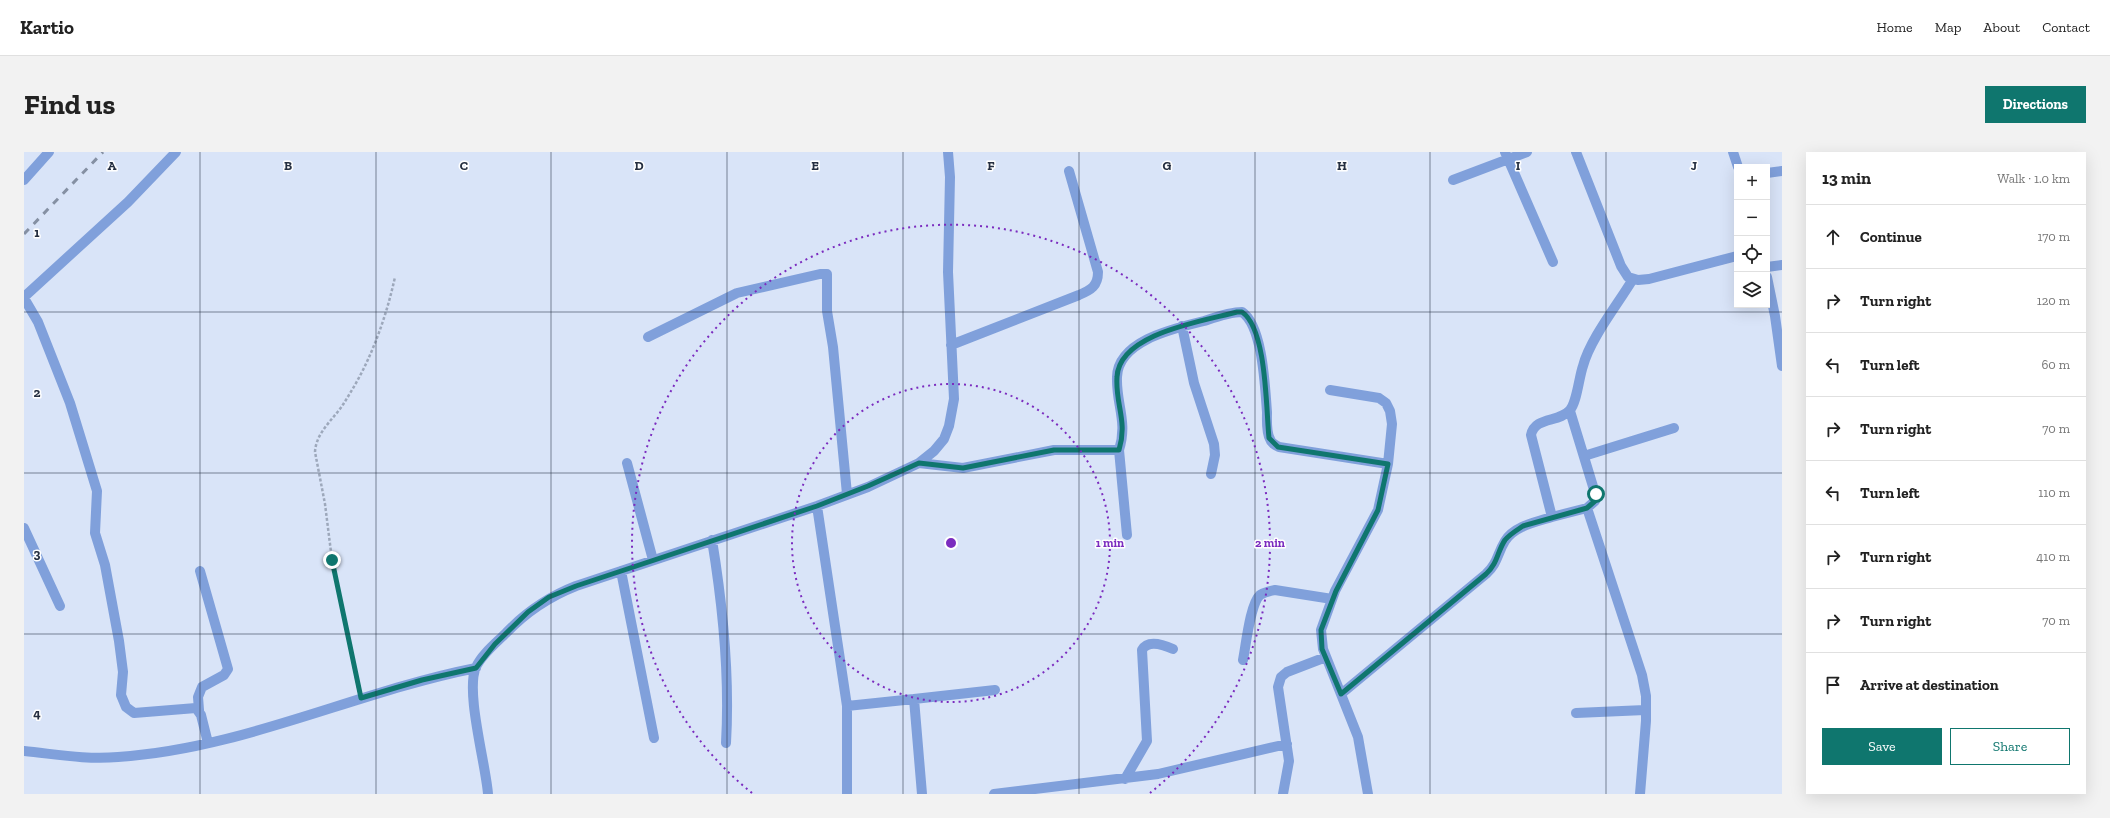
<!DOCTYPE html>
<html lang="en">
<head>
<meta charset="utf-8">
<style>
	body { margin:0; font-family:"Zilla Slab",serif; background:#f2f2f2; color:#222 }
	.controls { position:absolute; right:12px; top:12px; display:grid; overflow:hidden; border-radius:0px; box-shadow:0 4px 16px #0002 }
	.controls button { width:36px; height:36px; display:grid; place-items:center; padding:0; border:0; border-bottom:1px solid #e0e0e0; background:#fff; color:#222; font:20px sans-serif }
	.stop { position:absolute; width:12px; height:12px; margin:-9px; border:3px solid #0f766e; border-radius:50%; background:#fff }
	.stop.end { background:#0f766e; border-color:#fff; box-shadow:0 1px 4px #0008 }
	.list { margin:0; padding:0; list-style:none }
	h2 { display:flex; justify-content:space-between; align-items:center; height:52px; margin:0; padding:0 16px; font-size:17px }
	h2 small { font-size:13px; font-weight:400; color:#767676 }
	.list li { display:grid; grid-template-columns:26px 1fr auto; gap:12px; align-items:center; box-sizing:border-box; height:64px; padding:0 16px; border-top:1px solid #e0e0e0 }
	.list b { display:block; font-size:15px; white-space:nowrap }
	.list em { font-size:13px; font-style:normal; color:#767676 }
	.actions { display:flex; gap:8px; padding:12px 16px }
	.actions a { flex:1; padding:9px 0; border:1px solid #0f766e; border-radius:0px; text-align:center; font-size:14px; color:#0f766e }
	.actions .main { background:#0f766e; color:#fff }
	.icon { flex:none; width:22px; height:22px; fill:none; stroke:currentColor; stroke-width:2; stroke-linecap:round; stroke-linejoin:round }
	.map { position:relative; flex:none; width:1758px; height:642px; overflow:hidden; border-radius:0px }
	header { display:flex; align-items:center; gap:24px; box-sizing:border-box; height:56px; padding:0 20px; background:#fff; border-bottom:1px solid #e0e0e0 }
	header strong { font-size:19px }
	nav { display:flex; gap:22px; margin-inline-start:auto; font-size:14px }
	.intro { display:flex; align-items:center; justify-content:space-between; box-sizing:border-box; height:96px; padding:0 24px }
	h1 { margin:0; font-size:28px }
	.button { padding:10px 18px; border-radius:0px; background:#0f766e; color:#fff; font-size:14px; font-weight:700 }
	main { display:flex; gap:24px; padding:0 24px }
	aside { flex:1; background:#fff; border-radius:0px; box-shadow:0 4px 16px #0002 }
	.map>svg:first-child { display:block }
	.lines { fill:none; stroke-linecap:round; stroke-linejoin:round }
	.path { stroke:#9da8bb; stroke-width:2.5; stroke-dasharray:3 2; stroke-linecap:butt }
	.minor { stroke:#80a0db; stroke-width:10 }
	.rail { stroke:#8590a3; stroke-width:3; stroke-dasharray:7 7; stroke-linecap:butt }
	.route { stroke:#0f766e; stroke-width:5 }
	.grid { fill:none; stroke:#252f41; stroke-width:1; stroke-opacity:0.55 }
	.ring { fill:none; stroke:#7b2cbf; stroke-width:2; stroke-dasharray:2 4 }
	.grid-label { font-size:13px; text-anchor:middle; font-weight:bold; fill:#252f41; stroke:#fff; stroke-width:3; stroke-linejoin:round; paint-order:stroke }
	.centre { fill:#7b2cbf; stroke:#fff; stroke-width:2 }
	.ring-label { font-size:12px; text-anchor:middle; font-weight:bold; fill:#7b2cbf; stroke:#fff; stroke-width:3; stroke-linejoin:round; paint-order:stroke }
</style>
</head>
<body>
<header>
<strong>Kartio</strong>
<nav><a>Home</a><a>Map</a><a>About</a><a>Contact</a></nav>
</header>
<div class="intro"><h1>Find us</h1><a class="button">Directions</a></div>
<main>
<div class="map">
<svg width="1758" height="642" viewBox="0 0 1758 642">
	<rect width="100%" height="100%" fill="#d9e4f8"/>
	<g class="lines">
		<path class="path" d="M 334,536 L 308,408 L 301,352 L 291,300 C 292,280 310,267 320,251 C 327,240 334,228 340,216 C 354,187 364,157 371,125"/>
		<path class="minor" d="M 1481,0 L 1529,110
			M 1552,0 L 1597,114 L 1604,125 L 1614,128 L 1625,127 L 1713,104
			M 1709,0 L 1714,15
			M 1743,21 L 1758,19
			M 0,28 L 25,0
			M 1429,28 L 1503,0
			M 1743,115 L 1758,113
			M 1743,125 L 1751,164 L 1758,214
			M 0,145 L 104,50 L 152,0
			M 0,146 L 14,170 L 46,251 L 73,339 L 71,381 L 81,413 L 95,489 L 99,520 L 97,543 L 102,555 L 110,561 L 172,556 L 177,563 L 184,591
			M 1158,174 L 1170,231 L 1190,292 L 1191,303 L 1187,322
			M 624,185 L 713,141 L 796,122 L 803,122 L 803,159 L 809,195 L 823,342
			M 927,193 L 1055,143 C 1067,138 1074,134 1074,120 L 1045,19
			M 1306,238 L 1355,246 L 1362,251 L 1366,259 L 1368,272 L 1364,312 L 1354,358 L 1311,439 L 1297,478 L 1299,497 L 1334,585 L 1344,642
			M 1095,298 C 1104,270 1092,252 1093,225 C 1094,188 1152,176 1180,169 C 1192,165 1206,160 1218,160 C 1239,174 1241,236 1243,260 C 1243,268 1242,280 1246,287 C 1247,291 1251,293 1255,295 L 1364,312
			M 1560,304 L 1650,276
			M 603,311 L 629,408
			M 895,311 L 939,316 L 1030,298 L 1095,298 L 1103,383
			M 793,354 L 823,554 L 890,547 L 898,642
			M 1563,356 L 1618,523 L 1622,544 L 1622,569 L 1616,642
			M 1528,365 L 1563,356 L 1571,349 L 1571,341 L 1546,259
			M 0,376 L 36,454
			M 688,388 C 699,455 706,523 702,591
			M 597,419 L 630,586
			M 1219,508 C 1222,493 1226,452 1236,443 C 1241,440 1245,439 1251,438 L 1308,447
			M 1317,542 L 1462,422 C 1474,411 1473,402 1481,389 C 1490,374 1512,370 1528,365 L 1507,283 C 1511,264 1535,271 1546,258 C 1553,250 1555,225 1559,214 C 1566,187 1594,152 1609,127
			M 890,547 L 971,538
			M 823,554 L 823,642
			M 175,558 L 174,545 L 178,535 L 200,523 L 204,517 L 176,419
			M 1552,561 L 1621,558
			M 0,599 C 31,602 62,608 94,605 C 218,597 331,540 452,516
			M 1101,627 L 1123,589 L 1118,498 C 1124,487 1140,493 1149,497
			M 464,642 C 462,613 441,539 452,515 C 458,502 472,491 482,481 C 503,459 524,445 552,434 L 793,354 L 844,335 L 895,311 L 910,299 L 920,287 L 925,274 L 930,247 L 924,120 L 926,25 L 924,0
			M 970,642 L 1134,622 L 1263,592
			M 1259,642 L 1265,609 L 1254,535 L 1257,525 L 1263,520 L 1302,505"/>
		<path class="rail" d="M 0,82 L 79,0"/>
	</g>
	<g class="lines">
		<path class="route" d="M 308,408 L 337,546 L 398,528 L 452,516 L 471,492 L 504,460 L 525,445 L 552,434 L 793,354 L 844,334 L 895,311 L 939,316 L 1030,298 L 1095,298 C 1104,269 1091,252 1093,225 C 1095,181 1180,169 1213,160 L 1218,160 C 1243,177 1242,258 1245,286 L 1254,295 L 1364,312 L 1354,358 L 1312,439 L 1297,478 L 1298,497 L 1317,542 L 1462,422 C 1474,411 1473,400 1481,388 C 1486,382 1493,378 1499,374 L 1563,356 L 1571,349 L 1572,342"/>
	</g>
	<path class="grid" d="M 176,0 L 176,642M 352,0 L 352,642M 527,0 L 527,642M 703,0 L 703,642M 879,0 L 879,642M 1055,0 L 1055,642M 1231,0 L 1231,642M 1406,0 L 1406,642M 1582,0 L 1582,642M 0,160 L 1758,160M 0,321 L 1758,321M 0,482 L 1758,482"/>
	<g class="ring">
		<circle cx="927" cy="391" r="159"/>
		<path d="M728 641A319 319 0 1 1 1126 641"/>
	</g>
	<g class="grid-label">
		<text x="88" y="18">A</text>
		<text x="264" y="18">B</text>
		<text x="440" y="18">C</text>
		<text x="615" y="18">D</text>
		<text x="791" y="18">E</text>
		<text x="967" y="18">F</text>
		<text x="1143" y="18">G</text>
		<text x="1318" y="18">H</text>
		<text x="1494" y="18">I</text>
		<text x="1670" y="18">J</text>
		<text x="13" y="85">1</text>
		<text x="13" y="245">2</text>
		<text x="13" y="406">3</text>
		<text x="13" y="566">4</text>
	</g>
	<circle cx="927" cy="391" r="6" class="centre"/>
	<g class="ring-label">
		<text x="1086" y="395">1 min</text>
		<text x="1246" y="395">2 min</text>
	</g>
</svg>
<div class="controls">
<button>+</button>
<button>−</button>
<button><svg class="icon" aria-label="locate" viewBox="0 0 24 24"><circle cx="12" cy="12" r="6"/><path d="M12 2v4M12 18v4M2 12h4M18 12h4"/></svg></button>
<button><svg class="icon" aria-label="layers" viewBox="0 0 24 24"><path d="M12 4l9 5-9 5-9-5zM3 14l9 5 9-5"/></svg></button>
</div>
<div class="stop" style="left:1572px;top:342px"></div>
<div class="stop end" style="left:308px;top:408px"></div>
</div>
<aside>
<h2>13 min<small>Walk · 1.0 km</small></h2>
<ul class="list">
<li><svg class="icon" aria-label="ahead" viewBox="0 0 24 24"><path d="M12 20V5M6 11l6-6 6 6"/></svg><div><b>Continue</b></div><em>170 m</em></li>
<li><svg class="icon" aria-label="right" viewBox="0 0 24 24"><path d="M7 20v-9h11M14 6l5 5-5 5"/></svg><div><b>Turn right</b></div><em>120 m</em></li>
<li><svg class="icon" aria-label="left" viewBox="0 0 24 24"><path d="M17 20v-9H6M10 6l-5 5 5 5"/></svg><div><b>Turn left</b></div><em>60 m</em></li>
<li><svg class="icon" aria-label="right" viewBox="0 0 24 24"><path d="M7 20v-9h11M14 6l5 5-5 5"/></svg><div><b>Turn right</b></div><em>70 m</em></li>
<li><svg class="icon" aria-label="left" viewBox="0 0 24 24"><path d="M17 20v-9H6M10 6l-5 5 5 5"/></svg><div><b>Turn left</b></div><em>110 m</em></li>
<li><svg class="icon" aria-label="right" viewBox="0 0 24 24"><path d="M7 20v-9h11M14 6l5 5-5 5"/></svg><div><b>Turn right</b></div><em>410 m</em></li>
<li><svg class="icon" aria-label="right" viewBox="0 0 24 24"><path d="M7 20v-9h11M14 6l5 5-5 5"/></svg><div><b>Turn right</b></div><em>70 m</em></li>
<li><svg class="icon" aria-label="arrive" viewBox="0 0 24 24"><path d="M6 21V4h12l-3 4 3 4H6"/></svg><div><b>Arrive at destination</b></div></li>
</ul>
<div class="actions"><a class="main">Save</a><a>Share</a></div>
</aside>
</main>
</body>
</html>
